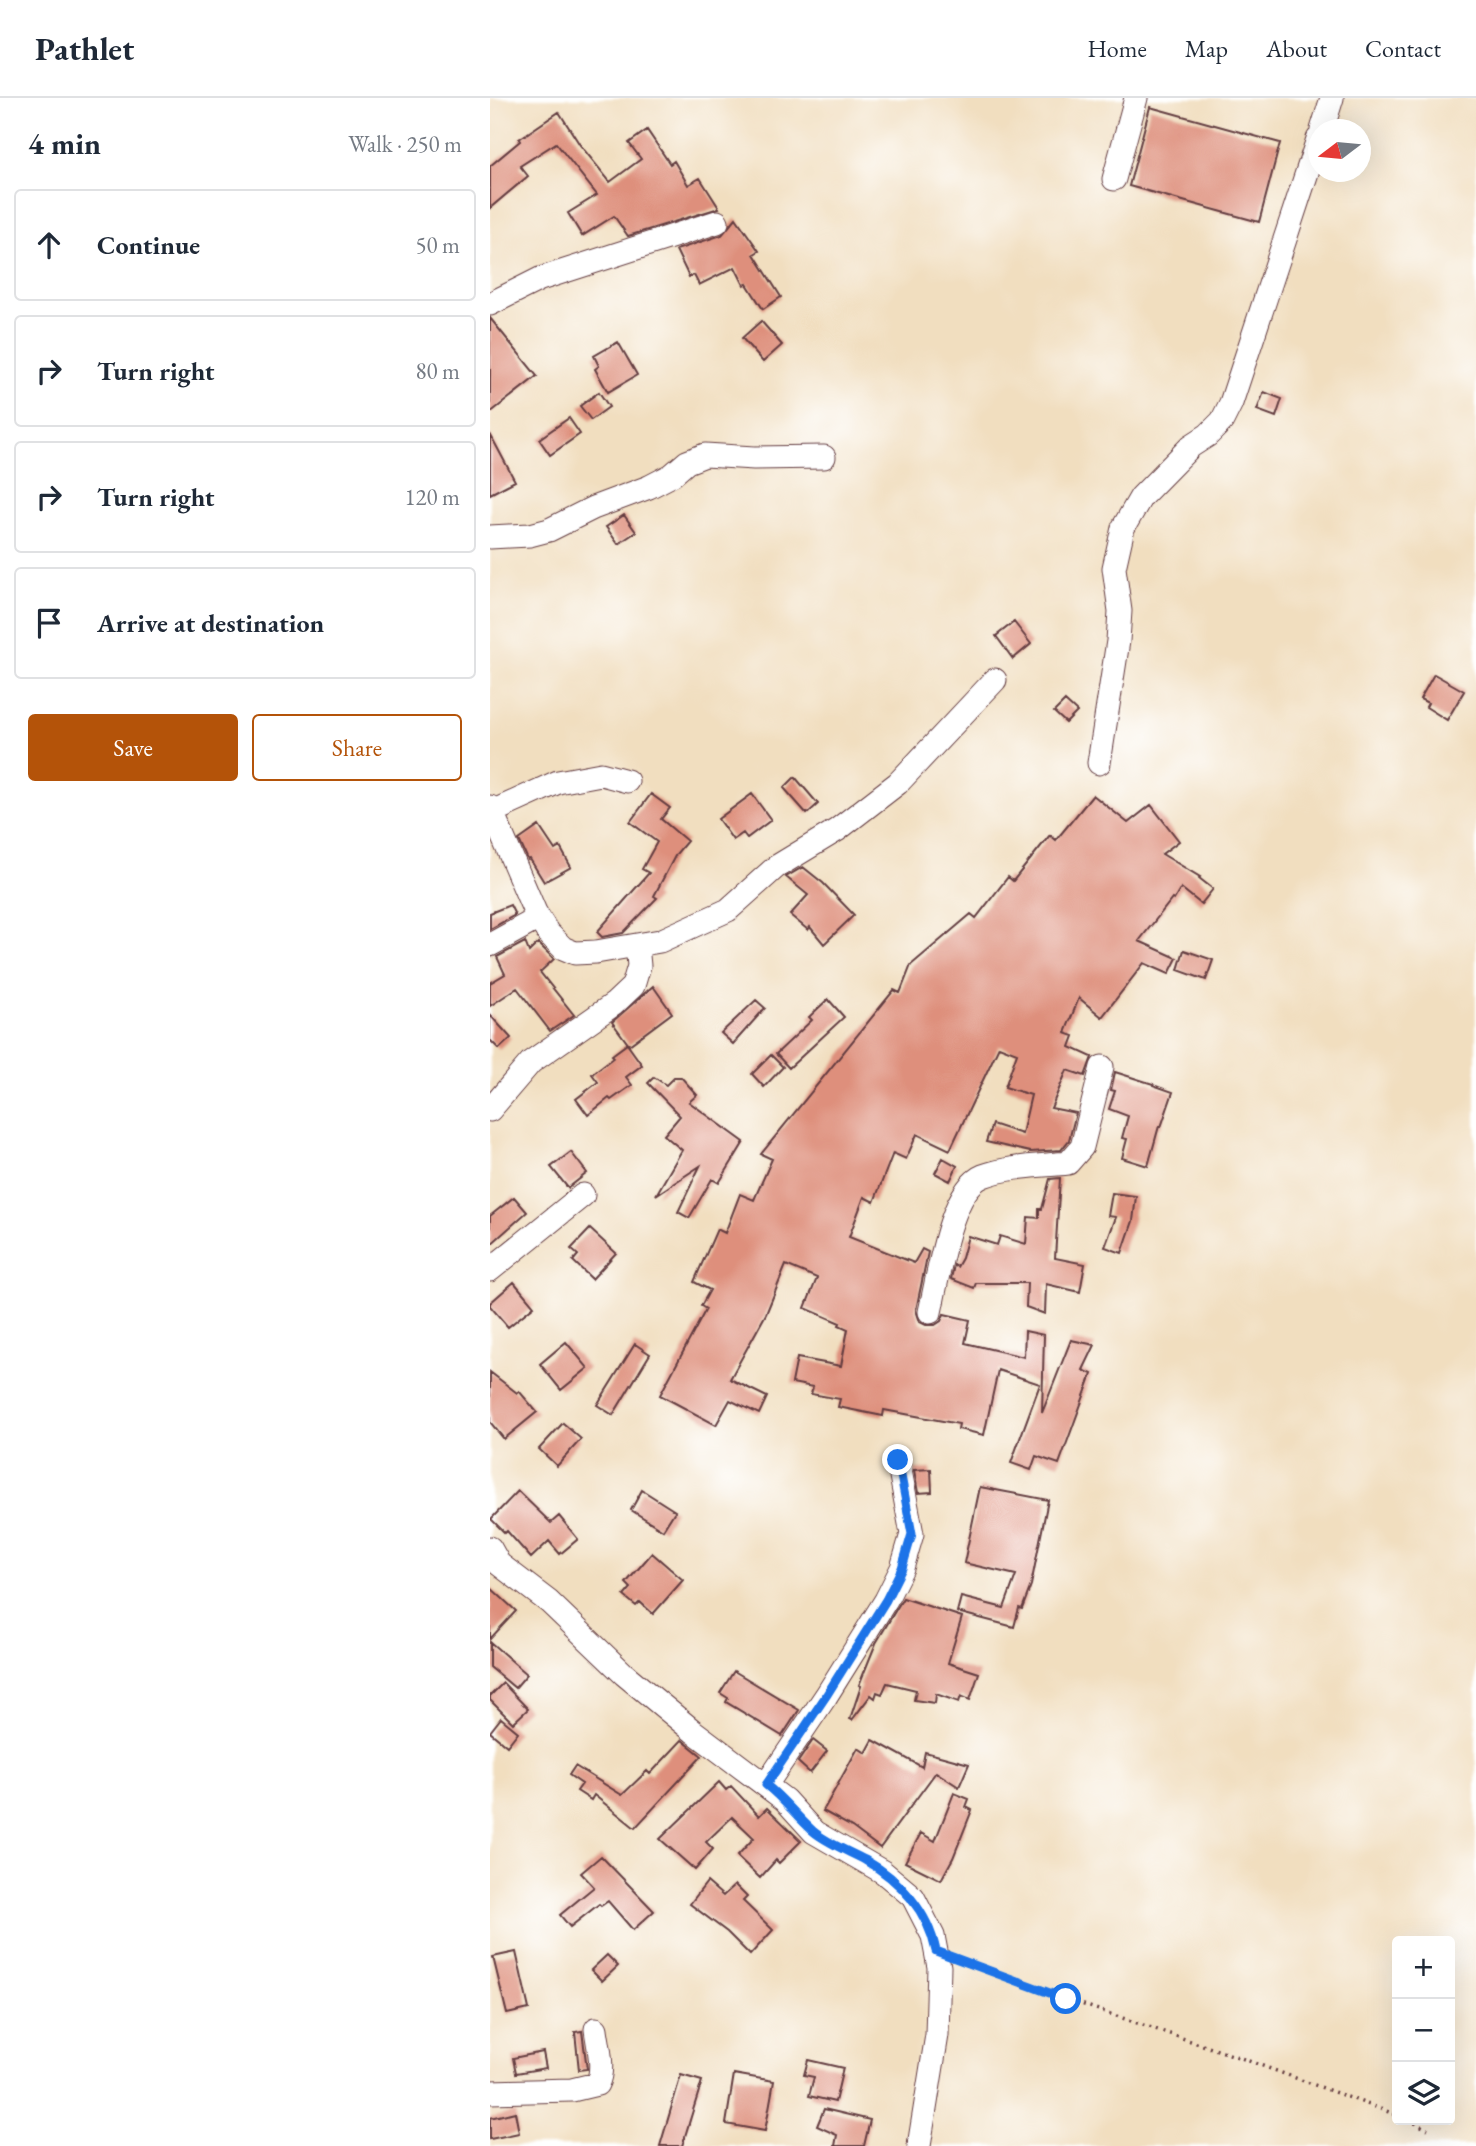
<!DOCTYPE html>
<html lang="en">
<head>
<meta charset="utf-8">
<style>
	body { margin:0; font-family:"EB Garamond",serif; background:#f6f6f7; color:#1f2937 }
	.controls { position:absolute; right:21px; bottom:21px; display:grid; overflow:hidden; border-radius:7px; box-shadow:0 7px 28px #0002 }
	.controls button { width:63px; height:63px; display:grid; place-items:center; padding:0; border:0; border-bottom:2px solid #e0e1e3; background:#fff; color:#1f2937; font:35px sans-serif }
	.compass { position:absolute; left:818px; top:21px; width:63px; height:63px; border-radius:50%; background:#fff; box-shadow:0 7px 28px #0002; rotate:254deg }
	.stop { position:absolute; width:21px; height:21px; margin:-16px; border:5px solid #1a73e8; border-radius:50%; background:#fff }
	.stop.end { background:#1a73e8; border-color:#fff; box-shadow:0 2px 7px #0008 }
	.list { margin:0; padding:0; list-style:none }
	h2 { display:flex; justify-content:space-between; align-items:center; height:91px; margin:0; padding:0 28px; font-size:30px }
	h2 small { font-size:23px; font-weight:400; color:#747a83 }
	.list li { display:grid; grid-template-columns:46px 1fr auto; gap:21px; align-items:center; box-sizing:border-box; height:112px; margin:0 14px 14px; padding:0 14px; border:2px solid #e0e1e3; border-radius:7px }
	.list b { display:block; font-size:26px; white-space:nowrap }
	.list em { font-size:23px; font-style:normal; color:#747a83 }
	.actions { display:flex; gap:14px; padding:21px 28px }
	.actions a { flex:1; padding:16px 0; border:2px solid #b45309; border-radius:7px; text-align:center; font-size:24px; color:#b45309 }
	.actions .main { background:#b45309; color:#fff }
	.icon { flex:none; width:38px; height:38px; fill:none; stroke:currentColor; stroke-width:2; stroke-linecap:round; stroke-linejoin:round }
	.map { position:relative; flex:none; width:986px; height:2048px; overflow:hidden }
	header { display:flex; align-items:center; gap:42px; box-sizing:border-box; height:98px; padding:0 35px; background:#fff; border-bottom:2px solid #e0e1e3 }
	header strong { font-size:33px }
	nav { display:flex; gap:38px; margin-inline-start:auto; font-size:24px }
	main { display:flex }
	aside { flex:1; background:#fff }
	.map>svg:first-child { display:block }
	.building { fill:#de8f7c }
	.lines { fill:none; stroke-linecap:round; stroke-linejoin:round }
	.minor-casing { stroke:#633c41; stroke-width:25 }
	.path { stroke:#633c41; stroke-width:3.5; stroke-dasharray:2 5; stroke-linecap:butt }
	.minor { stroke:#fff; stroke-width:23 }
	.route { stroke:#1a73e8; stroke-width:9 }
</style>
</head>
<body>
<header>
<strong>Pathlet</strong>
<nav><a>Home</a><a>Map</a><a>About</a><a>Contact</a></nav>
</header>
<main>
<aside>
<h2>4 min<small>Walk · 250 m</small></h2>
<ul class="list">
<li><svg class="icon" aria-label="ahead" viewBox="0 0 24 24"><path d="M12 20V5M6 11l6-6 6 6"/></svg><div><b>Continue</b></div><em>50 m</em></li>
<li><svg class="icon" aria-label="right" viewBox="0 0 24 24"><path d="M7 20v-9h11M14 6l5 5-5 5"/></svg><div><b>Turn right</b></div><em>80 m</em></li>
<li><svg class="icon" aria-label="right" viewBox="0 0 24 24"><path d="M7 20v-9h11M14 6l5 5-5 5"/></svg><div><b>Turn right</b></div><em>120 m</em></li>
<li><svg class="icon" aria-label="arrive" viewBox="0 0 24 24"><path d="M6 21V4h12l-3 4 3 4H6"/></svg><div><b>Arrive at destination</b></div></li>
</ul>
<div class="actions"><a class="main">Save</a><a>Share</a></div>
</aside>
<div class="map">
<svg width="986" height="2048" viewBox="0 0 986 2048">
	<rect width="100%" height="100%" fill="#fff"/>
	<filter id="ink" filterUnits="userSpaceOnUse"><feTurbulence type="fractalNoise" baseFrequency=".0143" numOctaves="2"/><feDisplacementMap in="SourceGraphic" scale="14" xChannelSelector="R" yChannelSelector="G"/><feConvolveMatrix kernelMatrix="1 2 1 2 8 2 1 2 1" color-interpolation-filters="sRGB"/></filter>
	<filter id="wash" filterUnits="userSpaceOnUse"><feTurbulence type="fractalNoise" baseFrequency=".00686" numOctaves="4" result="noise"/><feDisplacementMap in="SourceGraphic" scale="28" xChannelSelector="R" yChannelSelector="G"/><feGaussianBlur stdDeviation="1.57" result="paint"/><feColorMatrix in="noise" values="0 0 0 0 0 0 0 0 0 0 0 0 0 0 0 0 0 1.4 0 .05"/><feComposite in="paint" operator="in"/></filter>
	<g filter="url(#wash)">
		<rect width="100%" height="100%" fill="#f1debf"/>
		<g id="blocks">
			<path class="building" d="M 660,9 L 790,45 L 769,124 L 639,88 Z
				M 69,14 L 90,47 L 120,84 L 151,61 L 139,45 L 157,32 L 180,66 L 184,63 L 198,87 L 210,80 L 229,110 L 138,138 L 124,118 L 92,138 L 78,115 L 107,97 L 66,45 L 30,68 L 38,78 L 0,110 L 0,68 L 30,43 L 29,41 Z
				M 246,120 L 269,153 L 264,156 L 291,199 L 273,211 L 257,186 L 254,187 L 245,169 L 209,187 L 204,177 L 199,179 L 186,152 L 232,137 Z
				M 0,220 L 47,278 L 0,315 Z
				M 271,223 L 292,247 L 273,264 L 252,240 Z
				M 128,244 L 147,277 L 118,294 L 105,271 L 109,268 L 104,258 Z
				M 109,294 L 119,309 L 101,322 L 90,308 Z
				M 774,294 L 792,301 L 786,319 L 767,312 Z
				M 79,320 L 90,336 L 60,357 L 49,341 Z
				M 0,336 L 25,383 L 0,396 Z
				M 134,417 L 146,434 L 128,446 L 116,429 Z
				M 524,524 L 541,546 L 523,561 L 506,538 Z
				M 944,576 L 974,593 L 957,622 L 936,609 L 938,605 L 930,601 Z
				M 575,603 L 587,614 L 576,625 L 564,614 Z
				M 305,679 L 328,706 L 317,716 L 294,690 Z
				M 161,696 L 180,710 L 171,721 L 197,743 L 186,756 L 164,798 L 167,800 L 133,835 L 112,839 L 107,834 L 159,775 L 152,771 L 167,744 L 140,724 Z
				M 262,696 L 281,722 L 257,740 L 253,735 L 243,742 L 228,721 Z
				M 603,697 L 638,725 L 661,707 L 689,743 L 672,756 L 710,779 L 709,780 L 723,791 L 711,806 L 691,790 L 684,802 L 682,801 L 649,843 L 687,860 L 679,876 L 654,865 L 612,919 L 589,900 L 575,935 L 584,938 L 580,949 L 602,959 L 595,978 L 577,972 L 561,1010 L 586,1015 L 579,1042 L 571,1052 L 540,1054 L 496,1044 L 502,1026 L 532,1036 L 541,997 L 515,989 L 527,955 L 509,948 L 460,1052 L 427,1036 L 416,1061 L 403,1055 L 384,1104 L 374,1099 L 359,1139 L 424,1165 L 432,1151 L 438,1154 L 426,1212 L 430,1224 L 436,1227 L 445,1227 L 451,1223 L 454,1216 L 480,1222 L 475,1245 L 534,1259 L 535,1233 L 554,1237 L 552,1315 L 581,1242 L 605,1247 L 593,1272 L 602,1276 L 569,1366 L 546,1358 L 541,1372 L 521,1365 L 550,1286 L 508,1272 L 494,1337 L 468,1331 L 469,1326 L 394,1312 L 393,1318 L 348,1309 L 350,1301 L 321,1296 L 323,1289 L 302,1285 L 307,1260 L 351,1268 L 358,1231 L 349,1227 L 350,1225 L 315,1210 L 327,1180 L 296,1167 L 276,1216 L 240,1281 L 277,1299 L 269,1316 L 240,1302 L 226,1327 L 170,1297 L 216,1211 L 211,1208 L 220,1192 L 204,1184 L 227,1131 L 235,1135 L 250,1096 L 264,1102 L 282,1061 L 271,1056 L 404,892 L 410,895 L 421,867 L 481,816 L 486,820 L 518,779 L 523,783 L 560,737 L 566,742 Z
				M 49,728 L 65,752 L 70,749 L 81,769 L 54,784 L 40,761 L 38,762 L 29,742 Z
				M 313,769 L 333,785 L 364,817 L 334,846 L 320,829 L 318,832 L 300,817 L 318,797 L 296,779 Z
				M 20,807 L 25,817 L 0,831 L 0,815 Z
				M 35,844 L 39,854 L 48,845 L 64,861 L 50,874 L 84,917 L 60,933 L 27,890 L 0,908 L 0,885 L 15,876 L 7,859 Z
				M 694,852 L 723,862 L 716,882 L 688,872 Z
				M 163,888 L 182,915 L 139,947 L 122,924 Z
				M 338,901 L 354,919 L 299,970 L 286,956 L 322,922 L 319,919 Z
				M 266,902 L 275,910 L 243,946 L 231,935 Z
				M 0,917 L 21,940 L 9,951 L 0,942 Z
				M 137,946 L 152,967 L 136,979 L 142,987 L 121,1002 L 119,1000 L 98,1017 L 86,1001 L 108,984 L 102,976 L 124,959 L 122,957 Z
				M 281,957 L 293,969 L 274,989 L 262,976 Z
				M 625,974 L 663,986 L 663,987 L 683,994 L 671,1029 L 669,1028 L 658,1068 L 632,1060 L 637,1041 L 632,1040 L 638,1018 L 619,1011 L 625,993 L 621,992 Z
				M 164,979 L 176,987 L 184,979 L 191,979 L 207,997 L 199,1004 L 254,1044 L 229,1085 L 222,1081 L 199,1120 L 188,1114 L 210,1068 L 166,1097 L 192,1052 L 174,1037 L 190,1018 L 158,985 Z
				M 81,1054 L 97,1075 L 78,1090 L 61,1069 Z
				M 453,1060 L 467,1068 L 460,1083 L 445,1075 Z
				M 570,1080 L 565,1160 L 595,1166 L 590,1194 L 556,1186 L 555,1216 L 536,1209 L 537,1185 L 486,1185 L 484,1190 L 461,1181 L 464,1167 L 467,1169 L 472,1160 L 478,1138 L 507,1147 L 510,1138 L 536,1146 L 538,1119 L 549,1120 L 549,1111 L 552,1111 L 560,1081 Z
				M 622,1095 L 646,1098 L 643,1123 L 632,1155 L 615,1149 L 626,1119 L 618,1118 Z
				M 24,1099 L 37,1114 L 0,1147 L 0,1118 Z
				M 100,1131 L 126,1155 L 102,1181 L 83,1163 L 88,1157 L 81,1151 Z
				M 24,1184 L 44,1208 L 18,1229 L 0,1208 L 0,1205 Z
				M 76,1244 L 98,1270 L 71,1292 L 50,1266 Z
				M 145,1246 L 160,1256 L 123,1317 L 107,1307 Z
				M 0,1274 L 27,1295 L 29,1293 L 47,1314 L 14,1341 L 0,1324 Z
				M 73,1325 L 91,1341 L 67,1368 L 49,1351 Z
				M 441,1371 L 442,1394 L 428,1395 L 424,1372 Z
				M 490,1389 L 558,1402 L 541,1487 L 532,1511 L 529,1510 L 524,1529 L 467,1514 L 471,1499 L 514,1510 L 526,1477 L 474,1465 Z
				M 152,1392 L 185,1413 L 173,1432 L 141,1412 Z
				M 28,1393 L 61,1425 L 69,1418 L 88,1441 L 70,1456 L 59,1443 L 41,1460 L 17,1433 L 15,1435 L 1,1421 Z
				M 162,1455 L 193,1482 L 163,1516 L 150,1504 L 146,1508 L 134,1498 L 141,1490 L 136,1485 Z
				M 0,1489 L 26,1513 L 0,1541 Z
				M 413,1500 L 472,1519 L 458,1565 L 489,1575 L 480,1602 L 471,1598 L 469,1604 L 446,1596 L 445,1605 L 424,1602 L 426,1592 L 397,1585 L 392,1596 L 387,1594 L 385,1600 L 381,1597 L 362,1622 L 360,1621 L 371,1588 L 369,1587 L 386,1545 Z
				M 0,1544 L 37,1576 L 25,1590 L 0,1569 Z
				M 244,1573 L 309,1612 L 292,1638 L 236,1604 L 238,1600 L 230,1595 Z
				M 13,1585 L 38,1611 L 23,1625 L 0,1602 L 0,1598 Z
				M 11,1620 L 28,1634 L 17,1648 L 0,1634 Z
				M 192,1642 L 212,1658 L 145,1730 L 104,1697 L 101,1702 L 87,1693 L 92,1686 L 79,1677 L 85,1668 L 132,1697 L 157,1673 L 160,1676 Z
				M 323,1642 L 337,1653 L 320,1675 L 308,1664 Z
				M 383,1642 L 432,1669 L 435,1654 L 479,1666 L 469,1689 L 446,1674 L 390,1750 L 362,1729 L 333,1713 L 368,1650 L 376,1655 Z
				M 229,1684 L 236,1692 L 241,1688 L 269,1718 L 277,1710 L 311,1743 L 289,1765 L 286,1762 L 270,1780 L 247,1758 L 264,1740 L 242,1719 L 216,1744 L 223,1751 L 205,1772 L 170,1741 Z
				M 464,1695 L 479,1701 L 476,1709 L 482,1712 L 463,1760 L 451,1782 L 415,1764 L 431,1735 L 445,1743 Z
				M 111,1758 L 164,1813 L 143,1832 L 118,1803 L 111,1808 L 109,1806 L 80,1829 L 70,1817 L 104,1789 L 91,1775 Z
				M 217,1784 L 233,1798 L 245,1787 L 257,1799 L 253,1803 L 283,1832 L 260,1857 L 237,1834 L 200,1806 Z
				M 26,1854 L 39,1911 L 17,1916 L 3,1859 Z
				M 117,1857 L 128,1868 L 112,1883 L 101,1872 Z
				M 92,1933 L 97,1971 L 89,1972 L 85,1934 Z
				M 53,1954 L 56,1970 L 26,1975 L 23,1960 Z
				M 318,1962 L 353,1970 L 345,2004 L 319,1998 L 324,1979 L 314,1977 Z
				M 244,1976 L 284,1983 L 275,2033 L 236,2026 Z
				M 191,1977 L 212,1983 L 192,2048 L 170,2048 Z
				M 334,2011 L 380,2022 L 374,2048 L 345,2048 L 347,2037 L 327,2028 Z
				M 25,2014 L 29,2035 L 0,2041 L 0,2020 Z"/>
		</g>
	</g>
	<g filter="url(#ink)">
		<use href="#blocks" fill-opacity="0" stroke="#633c41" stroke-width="2"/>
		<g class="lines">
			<g class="minor-casing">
				<path id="minor" d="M 832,32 L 842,0
					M 624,81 L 646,0
					M 0,206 L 50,181 L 227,124
					M 0,439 L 40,437 L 59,432 L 103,410 L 159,389 L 182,377 L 197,364 L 215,357 L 264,360 L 334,359
					M 609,665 L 628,543 L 630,513 L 624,470 L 633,430 L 651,399 L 701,348 L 718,337 L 732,323 L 741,305 L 828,41
					M 0,709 L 45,814 L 58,835 L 73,850 L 85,855 L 106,854 L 170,843 L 238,812 L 286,769 L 347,732 L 408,685 L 505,582
					M 2,714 L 68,684 L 111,676 L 137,683
					M 0,847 L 49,820
					M 0,1012 L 41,964 L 124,906 L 143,888 L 149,868 L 147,847
					M 0,1172 L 93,1097
					M 440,1214 C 448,1180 460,1091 493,1078 C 519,1068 551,1068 578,1065 L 592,1049 L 612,969
					M 0,1450 L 9,1466 L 59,1504 L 134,1576 L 203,1633 L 295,1702 L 324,1734 L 393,1774 L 423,1799 L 443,1838 L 449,1869 L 447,1937 L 429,2048
					M 276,1687 L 336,1598 L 396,1502 L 412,1470 L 422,1436 L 408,1362
					M 0,1994 L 82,1992 L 107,1986 C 115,1971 108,1948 106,1931"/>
			</g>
			<path class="path" d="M 468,1861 L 576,1901 L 748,1959 L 907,2017
				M 918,2022 L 938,2031"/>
			<use href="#minor" class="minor"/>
		</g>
	</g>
	<g class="lines" filter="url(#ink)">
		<path class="route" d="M 408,1362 L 422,1436 L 412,1470 L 396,1502 L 336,1598 L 276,1687 C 294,1701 306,1718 323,1733 C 337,1745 358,1753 375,1762 C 410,1782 438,1813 446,1853 L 576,1901"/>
	</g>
</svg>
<div class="controls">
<button>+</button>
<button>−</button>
<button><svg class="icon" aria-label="layers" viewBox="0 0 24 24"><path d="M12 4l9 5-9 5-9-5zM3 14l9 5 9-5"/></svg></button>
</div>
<svg class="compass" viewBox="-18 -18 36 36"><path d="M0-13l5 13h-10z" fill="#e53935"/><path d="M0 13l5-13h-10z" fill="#747a83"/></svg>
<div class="stop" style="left:576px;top:1901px"></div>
<div class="stop end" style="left:408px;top:1362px"></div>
</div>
</main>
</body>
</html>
